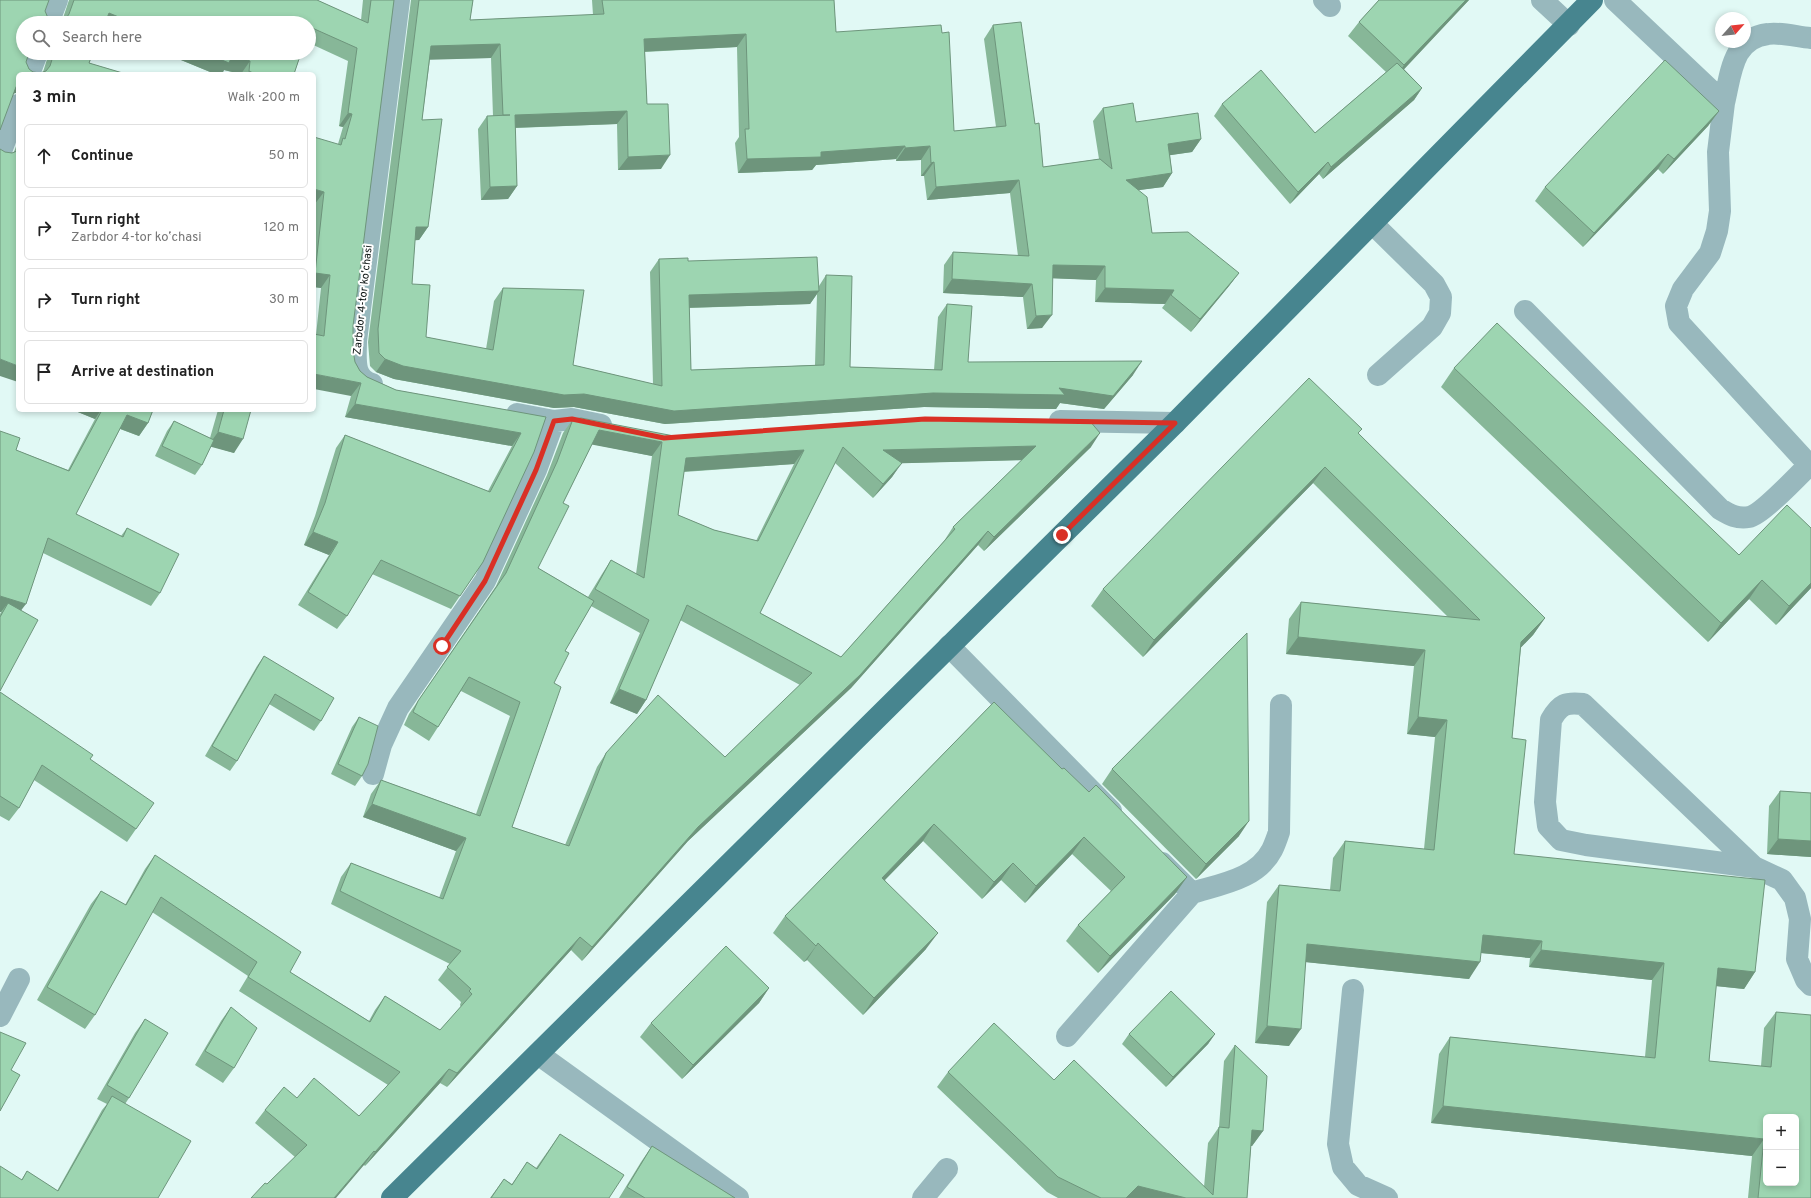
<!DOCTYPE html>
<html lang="en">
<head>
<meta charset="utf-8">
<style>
	body { margin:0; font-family:Overpass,sans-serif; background:#f2f2f2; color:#222 }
	.controls { position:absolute; right:12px; bottom:12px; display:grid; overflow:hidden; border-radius:6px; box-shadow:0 2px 6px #0003 }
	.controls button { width:36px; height:36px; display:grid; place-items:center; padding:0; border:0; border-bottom:1px solid #e0e0e0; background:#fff; color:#222; font:20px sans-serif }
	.compass { position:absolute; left:1715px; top:12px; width:36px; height:36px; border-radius:50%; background:#fff; box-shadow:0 2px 6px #0003; rotate:63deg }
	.stop { position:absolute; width:12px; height:12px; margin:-9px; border:3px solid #d93025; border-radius:50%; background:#fff }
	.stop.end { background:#d93025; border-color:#fff; box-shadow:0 1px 4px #0008 }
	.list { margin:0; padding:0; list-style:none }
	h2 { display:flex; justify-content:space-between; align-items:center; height:52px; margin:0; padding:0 16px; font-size:17px }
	h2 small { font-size:13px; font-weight:400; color:#767676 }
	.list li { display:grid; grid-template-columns:26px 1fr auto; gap:12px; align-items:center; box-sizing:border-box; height:64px; margin:0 8px 8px; padding:0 8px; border:1px solid #e0e0e0; border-radius:6px }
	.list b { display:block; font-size:15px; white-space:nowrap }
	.list p { margin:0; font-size:13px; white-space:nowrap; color:#767676 }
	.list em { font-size:13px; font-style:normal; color:#767676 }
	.icon { flex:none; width:22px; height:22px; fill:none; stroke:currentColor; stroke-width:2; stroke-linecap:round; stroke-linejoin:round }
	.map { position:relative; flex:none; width:1811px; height:1198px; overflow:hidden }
	.search { position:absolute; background:#fff; box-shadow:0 2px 6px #0003; left:16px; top:16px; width:300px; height:44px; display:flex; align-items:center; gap:10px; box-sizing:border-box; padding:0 14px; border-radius:22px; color:#767676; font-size:15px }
	.panel { position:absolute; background:#fff; box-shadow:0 2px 6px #0003; left:16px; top:72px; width:300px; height:340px; border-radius:6px }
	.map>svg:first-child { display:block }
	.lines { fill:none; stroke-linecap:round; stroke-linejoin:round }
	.minor { stroke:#98b8bd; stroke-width:22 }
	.major { stroke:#47858f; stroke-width:22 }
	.wall { fill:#87b798; fill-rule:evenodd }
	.shaded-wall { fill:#6e957c }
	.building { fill:#9dd5b1; stroke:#6e957c; fill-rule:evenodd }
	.route { stroke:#d93025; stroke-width:5 }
	.labels { text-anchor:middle; stroke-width:4; stroke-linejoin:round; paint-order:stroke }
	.street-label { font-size:11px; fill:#101817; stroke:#fff }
</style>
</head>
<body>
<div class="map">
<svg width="1811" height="1198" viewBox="0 0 1811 1198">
	<rect width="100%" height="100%" fill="#e1f9f5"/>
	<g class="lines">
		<path class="minor" d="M 1324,0 L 1330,6
			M 1542,0 L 1569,25
			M 1615,0 L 1724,103 L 1718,152 L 1720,211 L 1717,231 L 1710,253 L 1683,289 L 1676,306 L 1679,323 L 1811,467
			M 48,23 L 57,0
			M 29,74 L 37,53
			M 1724,103 C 1731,74 1732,38 1768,34 C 1781,32 1798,37 1811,38
			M 0,154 L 18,105
			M 1373,224 L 1434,284 L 1441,297 L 1440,313 L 1432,327 L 1378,375
			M 1525,311 L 1720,509 C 1730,515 1737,519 1749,517 C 1761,515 1798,476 1809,465
			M 372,384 C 352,378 356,358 356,341 L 399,0
			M 517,414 L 554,421 L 572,419 L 601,425
			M 1060,421 L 1175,423
			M 949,646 L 1111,811
			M 373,774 L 381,745 L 398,708 L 485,581 L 536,470 L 554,421
			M 1754,867 L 1583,704 C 1566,702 1560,704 1551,720 L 1545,802 L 1548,826 L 1561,840 L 1586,845 L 1754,867 L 1782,880 L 1795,898 L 1800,919 L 1797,959 L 1806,980 L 1811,985
			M 1192,893 C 1221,884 1257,879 1272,850 C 1275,844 1277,838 1279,832 L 1281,705
			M 1353,990 L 1338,1144 L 1343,1167 L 1358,1185 L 1387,1198
			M 0,1016 L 19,979
			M 1067,1036 L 1192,893 L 1162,863
			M 538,1054 L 738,1198
			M 923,1198 L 947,1169"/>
		<path class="major" d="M 392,1198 L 1175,423 L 1592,0"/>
	</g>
	<path class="wall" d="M 0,0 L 45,11 L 48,18 L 52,21 L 59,22 L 62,21 L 69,0 L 317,0 L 361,20 L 363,0 L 394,0 L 353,326 L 353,350 L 355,362 L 360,371 L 367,377 L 396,390 L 546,417 L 483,562 L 451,609 L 372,574 L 347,616 L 337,629 L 298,605 L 329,555 L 304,545 L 315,516 L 336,448 L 345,435 L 488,491 L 512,446 L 345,417 L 351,396 L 316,335 L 321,288 L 314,287 L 314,205 L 338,144 L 343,127 L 339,126 L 348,61 L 309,43 L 309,23 L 23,23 L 26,62 L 29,69 L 33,72 L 40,73 L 43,72 L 49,53 L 93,53 L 89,63 L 126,74 L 18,74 L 18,93 L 15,93 L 13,94 Z
		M 411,0 L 473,0 L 470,20 L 593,15 L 592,0 L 834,0 L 836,32 L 954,131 L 996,127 L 984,39 L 993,25 L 1035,124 L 1043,167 L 1099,159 L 1093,121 L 1103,108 L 1136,122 L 1201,139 L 1192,152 L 1170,155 L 1172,173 L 1163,187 L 1138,190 L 1152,233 L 1239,273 L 1229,286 L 1191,332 L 1162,308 L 1165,304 L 1095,302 L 1096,280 L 1053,278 L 1042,328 L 1027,329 L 1023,297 L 943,293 L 944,265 L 953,252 L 1018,256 L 1010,193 L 927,200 L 924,176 L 921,176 L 921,160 L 896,161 L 896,159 L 816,165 L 812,170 L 738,173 L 735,143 L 739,137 L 737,47 L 645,52 L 647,104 L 661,169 L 618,170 L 617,124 L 515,128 L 517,186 L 508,199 L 481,200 L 478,129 L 487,116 L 493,116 L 491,58 L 430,59 L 422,120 L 428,227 L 419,240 L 415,240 L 412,284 L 426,337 L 486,349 L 494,301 L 503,288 L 573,365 L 653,384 L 650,272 L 659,259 L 688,261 L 819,286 L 826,275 L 850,367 L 934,370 L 938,317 L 947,304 L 968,362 L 1133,375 L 1104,409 L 1060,403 L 1056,409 L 924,407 L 665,424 L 574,407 L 554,408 L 394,379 L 376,372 L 370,366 L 368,342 ZM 817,294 L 815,365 L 691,370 L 689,308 L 810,304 Z
		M 1379,0 L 1469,0 L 1404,69 L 1422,88 L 1414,100 L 1323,179 L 1319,174 L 1290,204 L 1214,116 L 1222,104 L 1315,133 L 1386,72 L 1348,36 L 1359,22 Z
		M 164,53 L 301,53 L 294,74 L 240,74 L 224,70 L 222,74 L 215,74 Z
		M 1719,111 L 1708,126 L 1663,174 L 1658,169 L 1583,247 L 1535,201 L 1545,187 Z
		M 18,141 L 18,382 L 5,152 L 12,153 L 14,152 Z
		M 1454,368 L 1739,555 L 1811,528 L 1811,588 L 1776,625 L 1749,599 L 1708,642 L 1441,387 Z
		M 73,410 L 153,410 L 148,423 L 139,436 L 120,429 L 76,514 L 121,536 L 127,528 L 160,593 L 151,606 L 43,553 L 21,610 L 0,691 L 0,614 L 1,612 L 16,450 L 68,470 L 95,419 Z
		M 218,410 L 251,410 L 234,453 L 211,446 L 202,465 L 195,475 L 155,456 L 167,431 L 174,421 L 210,438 Z
		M 573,419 L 674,436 L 1091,447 L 984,551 L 978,545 L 851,688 L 688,841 L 582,961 L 571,950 L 447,1087 L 440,1083 L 365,1166 L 364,1165 L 267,1184 L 295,1157 L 255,1123 L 265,1110 L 297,1098 L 359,1116 L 388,1085 L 239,991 L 248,976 L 152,912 L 95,1015 L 85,1029 L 37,1000 L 91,904 L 101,891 L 125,905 L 145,869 L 155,855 L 290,972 L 369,1021 L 375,1010 L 385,996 L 440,1030 L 461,1007 L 460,1005 L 461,1002 L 438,980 L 450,964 L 331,904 L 341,877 L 351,863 L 439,898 L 456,851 L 363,817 L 371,794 L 381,780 L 476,814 L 510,716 L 461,691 L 438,727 L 429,741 L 404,725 L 409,714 L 496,586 L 547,475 L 563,433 ZM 592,444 L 652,456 L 636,574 L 611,560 L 602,574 L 588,597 L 538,568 L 563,503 ZM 1022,460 L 953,527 L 944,541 L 841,657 L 760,613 L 835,463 L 873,498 L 892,477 L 901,463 ZM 794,464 L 756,541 L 714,530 L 678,515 L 684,472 ZM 591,606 L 640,633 L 610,703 L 637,714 L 646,700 L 680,620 L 800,685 L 725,757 L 606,753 L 597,767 L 565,845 L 512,827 L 554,683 L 565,651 Z
		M 1358,434 L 1545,618 L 1533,635 L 1521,647 L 1512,738 L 1514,854 L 1755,972 L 1744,989 L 1716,986 L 1709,1061 L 1761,1066 L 1764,1028 L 1776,1012 L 1811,1198 L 1748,1198 L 1752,1156 L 1431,1123 L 1439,1054 L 1450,1037 L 1645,1057 L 1652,980 L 1529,967 L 1530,958 L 1481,953 L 1469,979 L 1306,962 L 1289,1046 L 1255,1043 L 1267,902 L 1279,885 L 1330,890 L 1333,858 L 1345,841 L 1424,849 L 1435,737 L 1407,734 L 1414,666 L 1286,654 L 1289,619 L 1301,602 L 1448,617 L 1313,483 L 1143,657 L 1091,606 L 1103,589 Z
		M 264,656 L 321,721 L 314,731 L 269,704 L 237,761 L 230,771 L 205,756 L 257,666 Z
		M 0,692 L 90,759 L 136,829 L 127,842 L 34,780 L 19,808 L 9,821 L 0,816 Z
		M 994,702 L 1062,769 L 1187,877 L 1175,894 L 1098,973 L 1066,941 L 1078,925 L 1111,891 L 1072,854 L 1025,903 L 1001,880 L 982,899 L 923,841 L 885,880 L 926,949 L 863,1015 L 807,960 L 804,962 L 773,933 L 785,916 Z
		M 359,717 L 362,776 L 355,786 L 331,774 L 352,727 Z
		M 1112,769 L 1239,836 L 1196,879 L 1102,784 Z
		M 1780,791 L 1811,793 L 1811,857 L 1767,854 L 1769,806 Z
		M 769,988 L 759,1003 L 682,1079 L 640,1037 L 651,1023 Z
		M 231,1007 L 234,1068 L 223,1083 L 195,1065 L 221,1021 Z
		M 145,1019 L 129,1098 L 125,1104 L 158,1198 L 0,1198 L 22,1179 L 27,1171 L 57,1191 L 102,1110 L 107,1104 L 97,1099 L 135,1033 Z
		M 1129,1034 L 1215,1034 L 1208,1044 L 1166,1087 L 1122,1044 Z
		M 1235,1045 L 1263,1131 L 1252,1146 L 1251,1146 L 1247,1198 L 1058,1198 L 1047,1192 L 937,1087 L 948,1072 L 1054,1080 L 1204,1187 L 1208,1143 L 1219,1127 L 1224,1061 Z
		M 560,1134 L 609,1198 L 490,1198 L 504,1179 L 512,1184 L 527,1162 L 536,1168 Z
		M 652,1146 L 735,1198 L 619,1198 L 641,1162 Z"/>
	<path class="shaded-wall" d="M 1466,0 L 1469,0 L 1394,80 L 1404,65 Z
		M 109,13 L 133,23 L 102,23 Z
		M 746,34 L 737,47 L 635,52 L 644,39 Z
		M 500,44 L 491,58 L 422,60 L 431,46 Z
		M 164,53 L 205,53 L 232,56 L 250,61 L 241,74 L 224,70 L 222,74 L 215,74 Z
		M 249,71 L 255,74 L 247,74 Z
		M 18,84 L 18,93 L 15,93 L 10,95 Z
		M 1422,88 L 1414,100 L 1323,179 L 1331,167 Z
		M 627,111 L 617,124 L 506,128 L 515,115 Z
		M 1719,111 L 1708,126 L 1663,174 L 1674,159 Z
		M 348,113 L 352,114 L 343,127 L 339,126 Z
		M 1201,139 L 1192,152 L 1158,157 L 1168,144 Z
		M 905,146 L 896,159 L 816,165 L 812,170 L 738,173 L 747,159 L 821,152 Z
		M 930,146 L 921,160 L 896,161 L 905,148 Z
		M 1668,154 L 1658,169 L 1583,247 L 1594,233 Z
		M 670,155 L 661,169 L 618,170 L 628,157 Z
		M 934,162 L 924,176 L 921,176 L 931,163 Z
		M 1328,162 L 1319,174 L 1290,204 L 1298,192 Z
		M 1172,173 L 1163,187 L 1117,193 L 1126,180 Z
		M 1019,180 L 1010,193 L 927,200 L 936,187 Z
		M 517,186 L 508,199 L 481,200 L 490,187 Z
		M 314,189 L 324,192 L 314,205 Z
		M 416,227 L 428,227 L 419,240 L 406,241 Z
		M 1053,265 L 1105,266 L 1096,280 L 1044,278 Z
		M 315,273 L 330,275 L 321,288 L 314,287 L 314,275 Z
		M 1239,273 L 1229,286 L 1191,332 L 1200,319 Z
		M 952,279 L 1032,284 L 1023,297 L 943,293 Z
		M 1105,288 L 1174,290 L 1165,304 L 1095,302 Z
		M 819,291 L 810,304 L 679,308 L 689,295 Z
		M 1052,315 L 1042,328 L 1027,329 L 1036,316 Z
		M 0,359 L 18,366 L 18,382 L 0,376 Z
		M 385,359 L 584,394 L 933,393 L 1059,388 L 1142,361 L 1133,375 L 1104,409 L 1060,403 L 1056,409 L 924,407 L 665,424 L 574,407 L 554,408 L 394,379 L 376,372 Z
		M 314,374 L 361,383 L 351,396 L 314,389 Z
		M 355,404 L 521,433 L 512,446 L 345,417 Z
		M 73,410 L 101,410 L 95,419 Z
		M 127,415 L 148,423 L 139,436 L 118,428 Z
		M 599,430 L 662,442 L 652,456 L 589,444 Z
		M 218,432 L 243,439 L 234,453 L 208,446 Z
		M 1100,433 L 1091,447 L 984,551 L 994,537 Z
		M 1036,446 L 1027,460 L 874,464 L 883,450 Z
		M 804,450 L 794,464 L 676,472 L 686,458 Z
		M 902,463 L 892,477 L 873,498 L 883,484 Z
		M 1325,467 L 1313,483 L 1143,657 L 1154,640 Z
		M 988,531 L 978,545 L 851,688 L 688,841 L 582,961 L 592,947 L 698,827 Z
		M 313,532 L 338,542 L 329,555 L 304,545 Z
		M 1762,580 L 1749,599 L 1708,642 L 1721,623 Z
		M 1811,583 L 1811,588 L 1776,625 L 1789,606 Z
		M 0,596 L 26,604 L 16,617 L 8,603 L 1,612 L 0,612 Z
		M 1545,618 L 1533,635 L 1510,659 L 1521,642 Z
		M 1298,637 L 1425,650 L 1414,666 L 1286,654 Z
		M 619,689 L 646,700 L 637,714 L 610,703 Z
		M 1418,717 L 1447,720 L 1435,737 L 1407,734 Z
		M 372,804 L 466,838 L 456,851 L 363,817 Z
		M 1249,821 L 1239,836 L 1196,879 L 1206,864 Z
		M 934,824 L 923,841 L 871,894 L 882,878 Z
		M 1084,837 L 1072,854 L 1025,903 L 1036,886 Z
		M 1778,839 L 1811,841 L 1811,857 L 1767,854 Z
		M 1013,863 L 1001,880 L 982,899 L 994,882 Z
		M 1187,877 L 1175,894 L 1098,973 L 1110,956 Z
		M 938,933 L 926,949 L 863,1015 L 874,998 Z
		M 1483,935 L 1542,941 L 1530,958 L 1471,952 Z
		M 580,937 L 571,950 L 447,1087 L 457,1073 Z
		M 818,943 L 807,960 L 804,962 L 816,946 Z
		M 1307,944 L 1480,962 L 1469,979 L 1295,961 Z
		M 1541,950 L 1664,963 L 1652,980 L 1529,967 Z
		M 1718,968 L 1755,972 L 1744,989 L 1706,985 Z
		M 769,988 L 759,1003 L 682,1079 L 693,1065 Z
		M 1267,1026 L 1301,1029 L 1289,1046 L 1255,1043 Z
		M 1215,1034 L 1208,1044 L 1166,1087 L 1173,1077 Z
		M 449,1069 L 440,1083 L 365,1166 L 375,1152 Z
		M 1443,1106 L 1764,1139 L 1752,1156 L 1431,1123 Z
		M 1252,1130 L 1263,1131 L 1252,1146 L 1241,1146 Z
		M 374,1151 L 364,1165 L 336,1198 L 334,1198 Z
		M 1138,1186 L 1186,1198 L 1126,1198 Z"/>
	<path class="building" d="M 0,0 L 49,0 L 45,11 L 48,18 L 52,21 L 59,22 L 65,20 L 69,14 L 74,0 L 317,0 L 368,23 L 371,0 L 394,0 L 353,326 L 353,350 L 355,362 L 360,371 L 367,377 L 396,390 L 546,417 L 534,452 L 483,562 L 460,596 L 381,560 L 347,616 L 308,592 L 338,542 L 313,532 L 325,503 L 345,435 L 490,492 L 521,433 L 355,404 L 361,383 L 314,374 L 314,334 L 324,336 L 330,275 L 315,273 L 324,192 L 314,189 L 314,137 L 341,145 L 343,138 L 345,139 L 352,114 L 348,113 L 357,48 L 310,27 L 309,30 L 309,23 L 133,23 L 109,13 L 105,23 L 23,23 L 23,53 L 29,53 L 26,62 L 29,69 L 33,72 L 40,73 L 46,71 L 50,66 L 54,53 L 93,53 L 89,63 L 126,74 L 18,74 L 18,84 L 16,87 L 0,130 Z
		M 419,0 L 473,0 L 470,20 L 604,14 L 602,0 L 834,0 L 836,32 L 941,25 L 942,33 L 949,32 L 954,131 L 1006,126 L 993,25 L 1021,22 L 1035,124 L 1039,123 L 1043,167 L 1100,159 L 1112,169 L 1103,108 L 1133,103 L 1136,122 L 1198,113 L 1201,139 L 1168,144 L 1172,173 L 1126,180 L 1147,197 L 1152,233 L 1188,232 L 1239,273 L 1200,319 L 1171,295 L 1174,290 L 1105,288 L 1105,266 L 1053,265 L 1052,315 L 1036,316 L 1032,284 L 952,279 L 953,252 L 1029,256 L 1019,180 L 936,187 L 934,162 L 931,163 L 930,146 L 905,148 L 905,146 L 821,152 L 821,157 L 747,159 L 745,129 L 749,129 L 746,34 L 644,39 L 647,104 L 668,104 L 670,155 L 628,157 L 627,111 L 515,115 L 517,186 L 490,187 L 487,116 L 510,115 L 503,115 L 500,44 L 431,46 L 422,120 L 442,119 L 428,227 L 416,227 L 412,284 L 430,285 L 426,337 L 493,350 L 503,288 L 584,290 L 573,365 L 662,386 L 659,259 L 688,258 L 688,261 L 817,257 L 819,291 L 689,295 L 691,370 L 824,365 L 826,275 L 852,276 L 850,367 L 942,370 L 947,304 L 972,306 L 968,362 L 1142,361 L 1113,396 L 1059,388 L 1065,395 L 933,393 L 674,411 L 584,394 L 564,395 L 403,366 L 385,359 L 379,353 L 378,329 Z
		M 1379,0 L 1466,0 L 1404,65 L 1359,22 Z
		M 205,53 L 301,53 L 294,74 L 255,74 L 249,71 L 250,61 L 232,56 L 229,63 Z
		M 1665,60 L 1719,111 L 1674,159 L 1668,154 L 1594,233 L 1545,187 Z
		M 1397,63 L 1422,88 L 1331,167 L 1328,162 L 1298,192 L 1222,104 L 1261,70 L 1315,133 Z
		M 0,149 L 5,152 L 12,153 L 17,151 L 18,149 L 18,366 L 0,359 Z
		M 1497,323 L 1739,555 L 1787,505 L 1811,528 L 1811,583 L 1789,606 L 1762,580 L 1721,623 L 1454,368 Z
		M 1309,378 L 1362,429 L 1358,433 L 1545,618 L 1521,642 L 1512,738 L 1526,740 L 1514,854 L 1765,880 L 1755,972 L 1718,968 L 1709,1061 L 1771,1067 L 1776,1012 L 1811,1015 L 1811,1198 L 1758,1198 L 1764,1139 L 1443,1106 L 1450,1037 L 1655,1058 L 1664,963 L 1541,950 L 1542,941 L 1483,935 L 1480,962 L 1307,944 L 1301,1029 L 1267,1026 L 1279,885 L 1340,891 L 1345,841 L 1434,850 L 1447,720 L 1418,717 L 1425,650 L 1298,637 L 1301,602 L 1480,620 L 1325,467 L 1154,640 L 1103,589 ZM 1766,1117 L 1796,1117 L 1796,1183 L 1766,1183 Z
		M 102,410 L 153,410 L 148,423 L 127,415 L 76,514 L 123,537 L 127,528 L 179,554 L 160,593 L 48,538 L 26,604 L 0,596 L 0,431 L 20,438 L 16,450 L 69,471 Z
		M 224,410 L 251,410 L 243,439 L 218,432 Z
		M 581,418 L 674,436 L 935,418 L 1089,420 L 1100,433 L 994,537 L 988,531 L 860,675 L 698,827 L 592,947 L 580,937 L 457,1073 L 449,1069 L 375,1152 L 374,1151 L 334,1198 L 251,1198 L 265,1183 L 267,1184 L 307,1145 L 265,1110 L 284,1087 L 297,1098 L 314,1078 L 359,1116 L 400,1072 L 248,977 L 257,962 L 161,897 L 95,1015 L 47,987 L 101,891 L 126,905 L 155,855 L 301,952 L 290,972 L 370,1022 L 385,996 L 440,1030 L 472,994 L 469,991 L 471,989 L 447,967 L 461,951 L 340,891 L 351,863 L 443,899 L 466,838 L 372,804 L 381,780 L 480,816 L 520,702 L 469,677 L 438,727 L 413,712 L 418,701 L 506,573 L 557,462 L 573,419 ZM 599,430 L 662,442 L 644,578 L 611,560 L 595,589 L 649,620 L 619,689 L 646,700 L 687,605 L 812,673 L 725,757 L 658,695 L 606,753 L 569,846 L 512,827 L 561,687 L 554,683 L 569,653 L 565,651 L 594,601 L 538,568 L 569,506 L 563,503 ZM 1036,446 L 953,527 L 955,529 L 841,657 L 760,613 L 843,447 L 883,484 L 902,463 L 883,450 ZM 804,450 L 758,541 L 714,530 L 678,515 L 686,458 Z
		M 174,421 L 214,440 L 202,465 L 162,446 Z
		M 8,603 L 38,620 L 0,691 L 0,617 Z
		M 1247,633 L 1249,821 L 1206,864 L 1112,769 Z
		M 264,656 L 334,698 L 321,721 L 275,694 L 237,761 L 212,746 Z
		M 0,692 L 93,755 L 90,759 L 154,803 L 136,829 L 42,765 L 19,808 L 0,796 Z
		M 994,702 L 1062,769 L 1064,768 L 1089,792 L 1096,785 L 1187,877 L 1110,956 L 1078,925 L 1125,877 L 1084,837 L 1036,886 L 1013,863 L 994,882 L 934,824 L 882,878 L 938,933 L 874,998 L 818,943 L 816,946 L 785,916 Z
		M 359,717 L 378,726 L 368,764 L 362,776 L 338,764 Z
		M 1780,791 L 1811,793 L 1811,841 L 1778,839 Z
		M 726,946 L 769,988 L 693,1065 L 651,1023 Z
		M 1171,991 L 1215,1034 L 1173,1077 L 1129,1034 Z
		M 231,1007 L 257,1028 L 234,1068 L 205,1051 Z
		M 145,1019 L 168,1033 L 129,1098 L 107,1085 Z
		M 994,1023 L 1054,1080 L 1074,1060 L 1213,1195 L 1219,1127 L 1229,1128 L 1235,1045 L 1267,1076 L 1263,1131 L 1252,1130 L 1247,1198 L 1186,1198 L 1138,1186 L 1126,1198 L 1101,1198 L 1058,1177 L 948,1072 Z
		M 0,1032 L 26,1043 L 11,1070 L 20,1075 L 0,1111 Z
		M 112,1096 L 191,1141 L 158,1198 L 0,1198 L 0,1166 L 22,1180 L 27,1171 L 58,1191 Z
		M 560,1134 L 624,1175 L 609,1198 L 491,1198 L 504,1179 L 512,1185 L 527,1162 L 537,1169 Z
		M 652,1146 L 735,1198 L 645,1198 L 627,1187 Z"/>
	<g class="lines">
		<path class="route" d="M 442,646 L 485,581 L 536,470 L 554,421 L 572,419 L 664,438 L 925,419 L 1175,423 L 1062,535"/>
	</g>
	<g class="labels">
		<g class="street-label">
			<text transform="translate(362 300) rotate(-84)" y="4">Zarbdor 4-tor koʼchasi</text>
		</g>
	</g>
</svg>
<div class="controls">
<button>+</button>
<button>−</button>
</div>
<svg class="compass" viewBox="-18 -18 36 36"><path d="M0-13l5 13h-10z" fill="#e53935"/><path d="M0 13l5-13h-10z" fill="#767676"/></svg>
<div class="stop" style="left:442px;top:646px"></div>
<div class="stop end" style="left:1062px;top:535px"></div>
<div class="search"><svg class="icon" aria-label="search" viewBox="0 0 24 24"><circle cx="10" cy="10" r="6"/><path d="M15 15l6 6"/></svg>Search here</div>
<section class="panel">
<h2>3 min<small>Walk · 200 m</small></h2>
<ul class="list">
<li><svg class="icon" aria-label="ahead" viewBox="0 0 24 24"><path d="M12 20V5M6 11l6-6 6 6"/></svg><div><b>Continue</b></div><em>50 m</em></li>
<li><svg class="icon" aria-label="right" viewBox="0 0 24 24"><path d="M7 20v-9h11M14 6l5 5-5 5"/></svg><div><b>Turn right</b><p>Zarbdor 4-tor koʼchasi</p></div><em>120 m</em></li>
<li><svg class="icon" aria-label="right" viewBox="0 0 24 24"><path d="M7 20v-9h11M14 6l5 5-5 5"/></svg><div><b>Turn right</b></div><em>30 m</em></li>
<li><svg class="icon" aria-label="arrive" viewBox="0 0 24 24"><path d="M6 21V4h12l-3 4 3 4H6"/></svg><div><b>Arrive at destination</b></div></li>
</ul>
</section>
</div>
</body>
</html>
